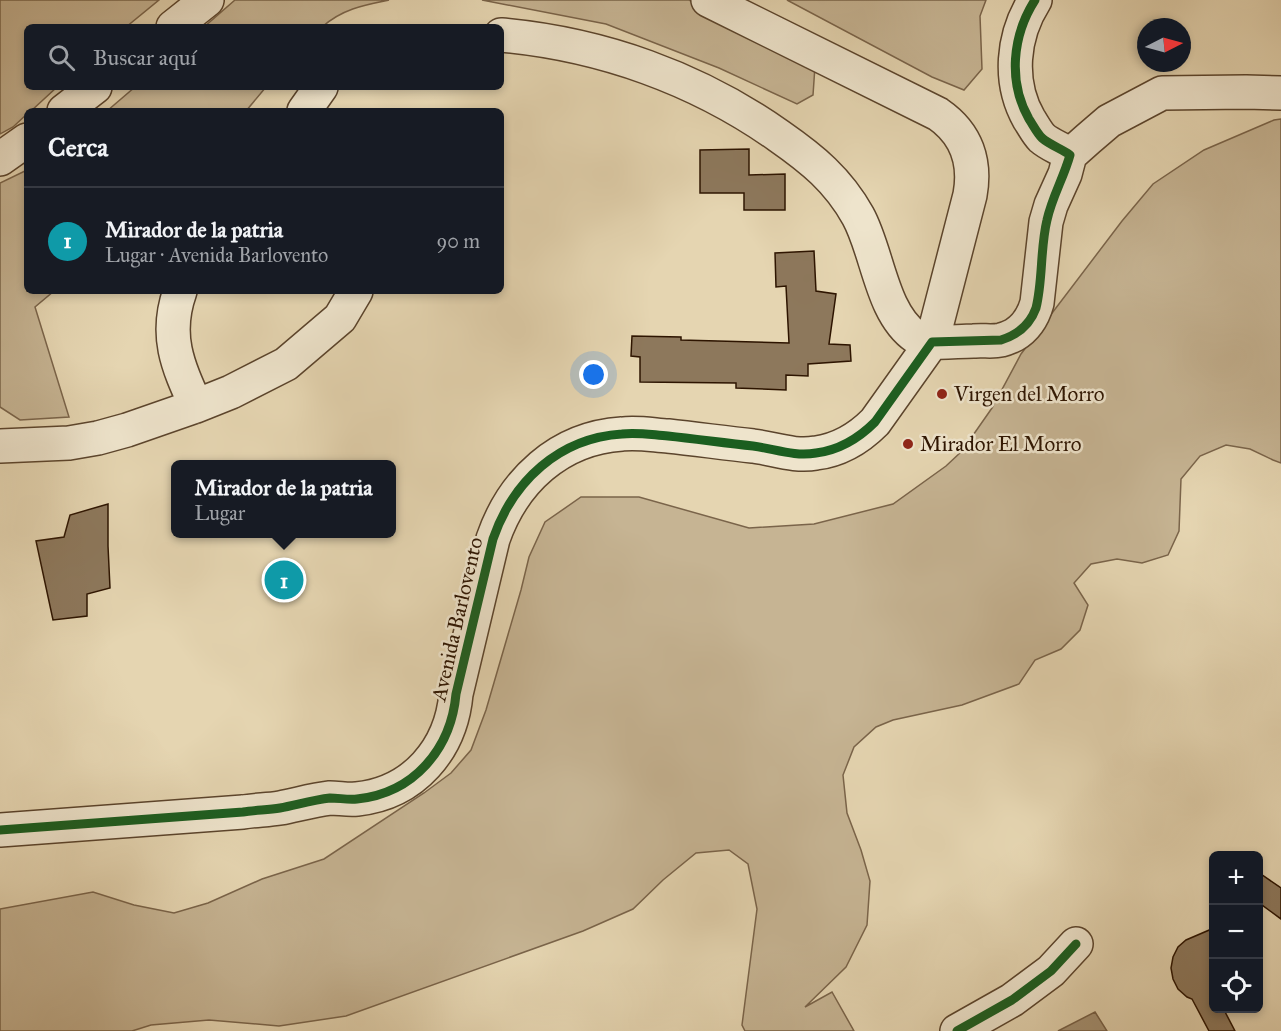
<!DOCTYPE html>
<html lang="es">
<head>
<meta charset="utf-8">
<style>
	body { margin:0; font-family:"IM FELL Great Primer",serif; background:#242831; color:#f1f3f6 }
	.controls { position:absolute; right:18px; bottom:18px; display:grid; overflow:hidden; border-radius:9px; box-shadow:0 3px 9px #0003 }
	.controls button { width:54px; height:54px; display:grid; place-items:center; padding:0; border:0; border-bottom:2px solid #363941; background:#171b24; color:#f1f3f6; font:30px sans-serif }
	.compass { position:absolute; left:1137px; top:18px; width:54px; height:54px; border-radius:50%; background:#171b24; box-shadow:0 3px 9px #0003; rotate:84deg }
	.you { position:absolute; left:594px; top:375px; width:21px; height:21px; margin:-15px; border:4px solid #fff; border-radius:50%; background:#1a73e8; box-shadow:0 0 0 9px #1a73e833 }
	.badge { display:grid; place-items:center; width:39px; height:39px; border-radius:50%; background:#8c9099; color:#fff; font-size:20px; font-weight:700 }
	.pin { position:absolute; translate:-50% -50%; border:3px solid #fff; box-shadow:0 2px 6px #0006 }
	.popup { position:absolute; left:171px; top:460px; width:225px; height:78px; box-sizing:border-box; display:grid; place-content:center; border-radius:9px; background:#171b24; filter:drop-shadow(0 2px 4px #0005); font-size:20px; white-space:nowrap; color:#9ea1a6 }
	.popup b { font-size:22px; color:#f1f3f6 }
	.popup::after { content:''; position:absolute; left:50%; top:100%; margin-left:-12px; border:12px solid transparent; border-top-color:#171b24 }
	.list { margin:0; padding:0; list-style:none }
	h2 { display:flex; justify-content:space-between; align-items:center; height:78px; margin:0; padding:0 24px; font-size:26px }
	h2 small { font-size:20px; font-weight:400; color:#9ea1a6 }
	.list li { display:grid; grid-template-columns:39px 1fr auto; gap:18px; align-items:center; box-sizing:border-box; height:108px; padding:0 24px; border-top:2px solid #363941 }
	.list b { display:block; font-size:22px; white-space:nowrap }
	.list p { margin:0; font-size:20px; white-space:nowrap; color:#9ea1a6 }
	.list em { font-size:20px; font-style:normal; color:#9ea1a6 }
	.icon { flex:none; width:33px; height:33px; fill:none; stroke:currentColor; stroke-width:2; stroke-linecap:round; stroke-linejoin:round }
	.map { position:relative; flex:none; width:1281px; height:1031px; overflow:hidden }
	.search { position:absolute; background:#171b24; box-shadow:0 3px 9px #0003; left:24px; top:24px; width:480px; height:66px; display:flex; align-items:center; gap:15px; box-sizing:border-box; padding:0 21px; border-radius:9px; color:#9ea1a6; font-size:22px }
	.panel { position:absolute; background:#171b24; box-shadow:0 3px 9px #0003; left:24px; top:108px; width:480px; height:186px; border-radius:9px }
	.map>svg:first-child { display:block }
	.green { fill:#c6b493; stroke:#7a644a; stroke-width:1.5 }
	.water { fill:#a69375; stroke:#766046; stroke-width:1.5 }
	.building { fill:#8d785c; stroke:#2d1400; stroke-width:1.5 }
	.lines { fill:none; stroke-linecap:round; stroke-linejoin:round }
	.minor-casing { stroke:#5b442c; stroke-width:36 }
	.minor { stroke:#eee4cc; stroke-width:33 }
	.cycleway-casing { stroke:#eee4cc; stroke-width:13 }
	.cycleway { stroke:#1b5e20; stroke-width:9 }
	.poi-dot { fill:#8f2418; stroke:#eee4cc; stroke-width:2 }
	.labels { text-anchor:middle; stroke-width:5; stroke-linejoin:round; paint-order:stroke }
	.poi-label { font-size:21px; fill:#2d1400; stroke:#eee4cc; text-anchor:start }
	.street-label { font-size:21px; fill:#2d1400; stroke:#eee4cc }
</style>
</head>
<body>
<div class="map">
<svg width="1281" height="1031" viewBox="0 0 1281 1031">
	<rect width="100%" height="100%" fill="#e5d5b1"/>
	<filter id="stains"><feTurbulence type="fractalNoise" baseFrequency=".00333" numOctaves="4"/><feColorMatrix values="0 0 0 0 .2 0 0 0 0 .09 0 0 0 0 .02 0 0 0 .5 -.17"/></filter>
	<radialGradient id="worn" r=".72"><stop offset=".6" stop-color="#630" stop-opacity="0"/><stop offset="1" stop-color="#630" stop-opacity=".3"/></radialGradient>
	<path class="green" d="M 0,0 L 159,0 L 126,27 L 27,27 L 27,87 L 57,87 L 31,111 L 27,111 L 27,114 L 13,127 L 0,134 Z
		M 235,0 L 389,0 C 364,5 342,9 322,27 L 204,27 Z
		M 482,0 L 689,0 L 815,66 L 813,95 L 797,104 L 719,68 L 606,24 Z
		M 787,0 L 986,0 L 980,16 L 982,69 L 964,90 L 932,77 Z
		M 135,87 L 266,87 L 246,111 L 107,111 Z
		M 1281,119 L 1281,463 L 1273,460 L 1250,449 L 1226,445 L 1200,456 L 1181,479 L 1179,531 L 1168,555 L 1142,563 L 1117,559 L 1091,564 L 1074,583 L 1088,605 L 1080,630 L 1061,649 L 1035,660 L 1019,684 L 962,705 L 893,720 L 876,727 L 854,747 L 843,775 L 847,813 L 861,850 L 870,881 L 867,925 L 846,967 L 805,1007 L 832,992 L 854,1031 L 745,1031 L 742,1025 L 757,909 L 748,864 L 729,850 L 696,853 L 663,880 L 633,909 L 583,931 L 346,1016 L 279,1026 L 209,1020 L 151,1025 L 132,1031 L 0,1031 L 0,909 L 93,892 L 134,905 L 174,913 L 208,903 L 262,879 L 324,859 L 424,793 L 451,773 L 471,750 L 486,710 L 521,590 L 529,557 L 545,522 L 581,497 L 639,497 L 749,528 L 814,524 L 893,504 L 946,466 L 962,451 L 992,408 L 1021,354 L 1122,221 L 1153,184 L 1204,150 L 1274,120 Z
		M 27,170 L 27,291 L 54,291 L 35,307 L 69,417 L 20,420 L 0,407 L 0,183 Z"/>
	<path class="water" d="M 1095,1012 L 1107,1031 L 1058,1031 Z"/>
	<path class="building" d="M 749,149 L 749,175 L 785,174 L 785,210 L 744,210 L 744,193 L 700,193 L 700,150 Z
		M 814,251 L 816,291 L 836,294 L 829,344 L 850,345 L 851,361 L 808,364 L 808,376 L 786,375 L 786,390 L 736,388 L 736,383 L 640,382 L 640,357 L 631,356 L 632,336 L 681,337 L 681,340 L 789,343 L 786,286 L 776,287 L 775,253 Z
		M 108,504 L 108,546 L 110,588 L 87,594 L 87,616 L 53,620 L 36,541 L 64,537 L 70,515 Z
		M 1258,872 L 1281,888 L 1281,919 L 1258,902 Z
		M 1214,928 L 1214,1008 L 1223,1008 L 1235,1031 L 1209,1031 L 1192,999 L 1187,997 L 1178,989 L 1173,979 L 1171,968 L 1173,957 L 1178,947 L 1186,940 Z"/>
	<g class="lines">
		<g class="minor-casing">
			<path id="minor" d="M 1035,0 C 1012,36 1008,82 1029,119 C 1033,125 1037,133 1042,138 C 1050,145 1062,149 1070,155
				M 173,27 L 207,0
				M 501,35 C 601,44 697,78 779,136 C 812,159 838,180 858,216 C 878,252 881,313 916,337 C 920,340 927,342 933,342 C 946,343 960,341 974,341 C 983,340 992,342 1001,340 C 1005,339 1010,337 1014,335 C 1026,328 1033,317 1037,303 L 1046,222 L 1051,205 L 1065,174 L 1070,155 L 1088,139 L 1109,121 L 1162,93 L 1246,92 L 1281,93
				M 64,111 L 95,87
				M 304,111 L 321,87
				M 0,159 L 27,140
				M 180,291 C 164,336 178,366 196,406
				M 0,446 L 69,443 L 98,438 L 127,430 L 196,406 L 231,392 L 286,364 L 340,318 L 356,291
				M 0,830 L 243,812 C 255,810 268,810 280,808 C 296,805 313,800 330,798 C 339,798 348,800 357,799 C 414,793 451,749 456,694 L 493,539 C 513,481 559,438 622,434 C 637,432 653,435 668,436 C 696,439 725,443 753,446 C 775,449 795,457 816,453 C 840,450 859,438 875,422 L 932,342 L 970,195 C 976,162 967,134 938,114 L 708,0
				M 957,1031 L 1012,1000 L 1051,971 L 1076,944"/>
		</g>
		<use href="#minor" class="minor"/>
		<g class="cycleway-casing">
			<path id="cycleway" d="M 0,830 L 243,812 C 255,810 268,810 280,808 C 296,805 313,800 330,798 C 339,798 348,800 357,799 C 414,793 451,749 456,694 L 493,539 C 513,481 559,438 622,434 C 637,432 653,435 668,436 C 696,439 725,443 753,446 C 775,449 795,457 816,453 C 840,450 859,438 875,422 L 932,342 L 1001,340 C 1017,335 1030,325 1036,308 C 1043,280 1040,249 1047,220 C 1052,197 1064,177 1070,155 C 1062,149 1050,145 1042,138 C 1037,133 1033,125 1029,119 C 1008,82 1012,36 1035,0
				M 957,1031 L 1012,1000 L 1051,971 L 1076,944"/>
		</g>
		<use href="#cycleway" class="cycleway"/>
	</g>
	<g class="poi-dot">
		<circle cx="942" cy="394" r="6"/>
		<circle cx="908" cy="444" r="6"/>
	</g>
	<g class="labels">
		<g class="poi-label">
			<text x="954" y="401">Virgen del Morro</text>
			<text x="920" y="451">Mirador El Morro</text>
		</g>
		<g class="street-label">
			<text transform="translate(457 619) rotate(-77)" y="7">Avenida Barlovento</text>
		</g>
	</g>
	<rect width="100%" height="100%" filter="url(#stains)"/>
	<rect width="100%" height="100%" fill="url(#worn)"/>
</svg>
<div class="controls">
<button>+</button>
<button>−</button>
<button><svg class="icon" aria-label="locate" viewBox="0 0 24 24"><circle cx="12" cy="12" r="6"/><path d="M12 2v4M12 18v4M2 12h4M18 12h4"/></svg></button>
</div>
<svg class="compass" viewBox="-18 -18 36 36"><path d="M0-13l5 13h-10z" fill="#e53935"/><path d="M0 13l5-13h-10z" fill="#9ea1a6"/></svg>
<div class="you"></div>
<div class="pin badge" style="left:284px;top:580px;background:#0f9aa8">1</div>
<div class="popup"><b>Mirador de la patria</b>Lugar</div>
<div class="search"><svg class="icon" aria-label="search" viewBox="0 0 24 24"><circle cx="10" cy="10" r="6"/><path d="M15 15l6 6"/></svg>Buscar aquí</div>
<section class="panel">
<h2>Cerca<small></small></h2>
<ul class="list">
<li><span class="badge" style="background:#0f9aa8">1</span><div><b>Mirador de la patria</b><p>Lugar · Avenida Barlovento</p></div><em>90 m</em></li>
</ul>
</section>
</div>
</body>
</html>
